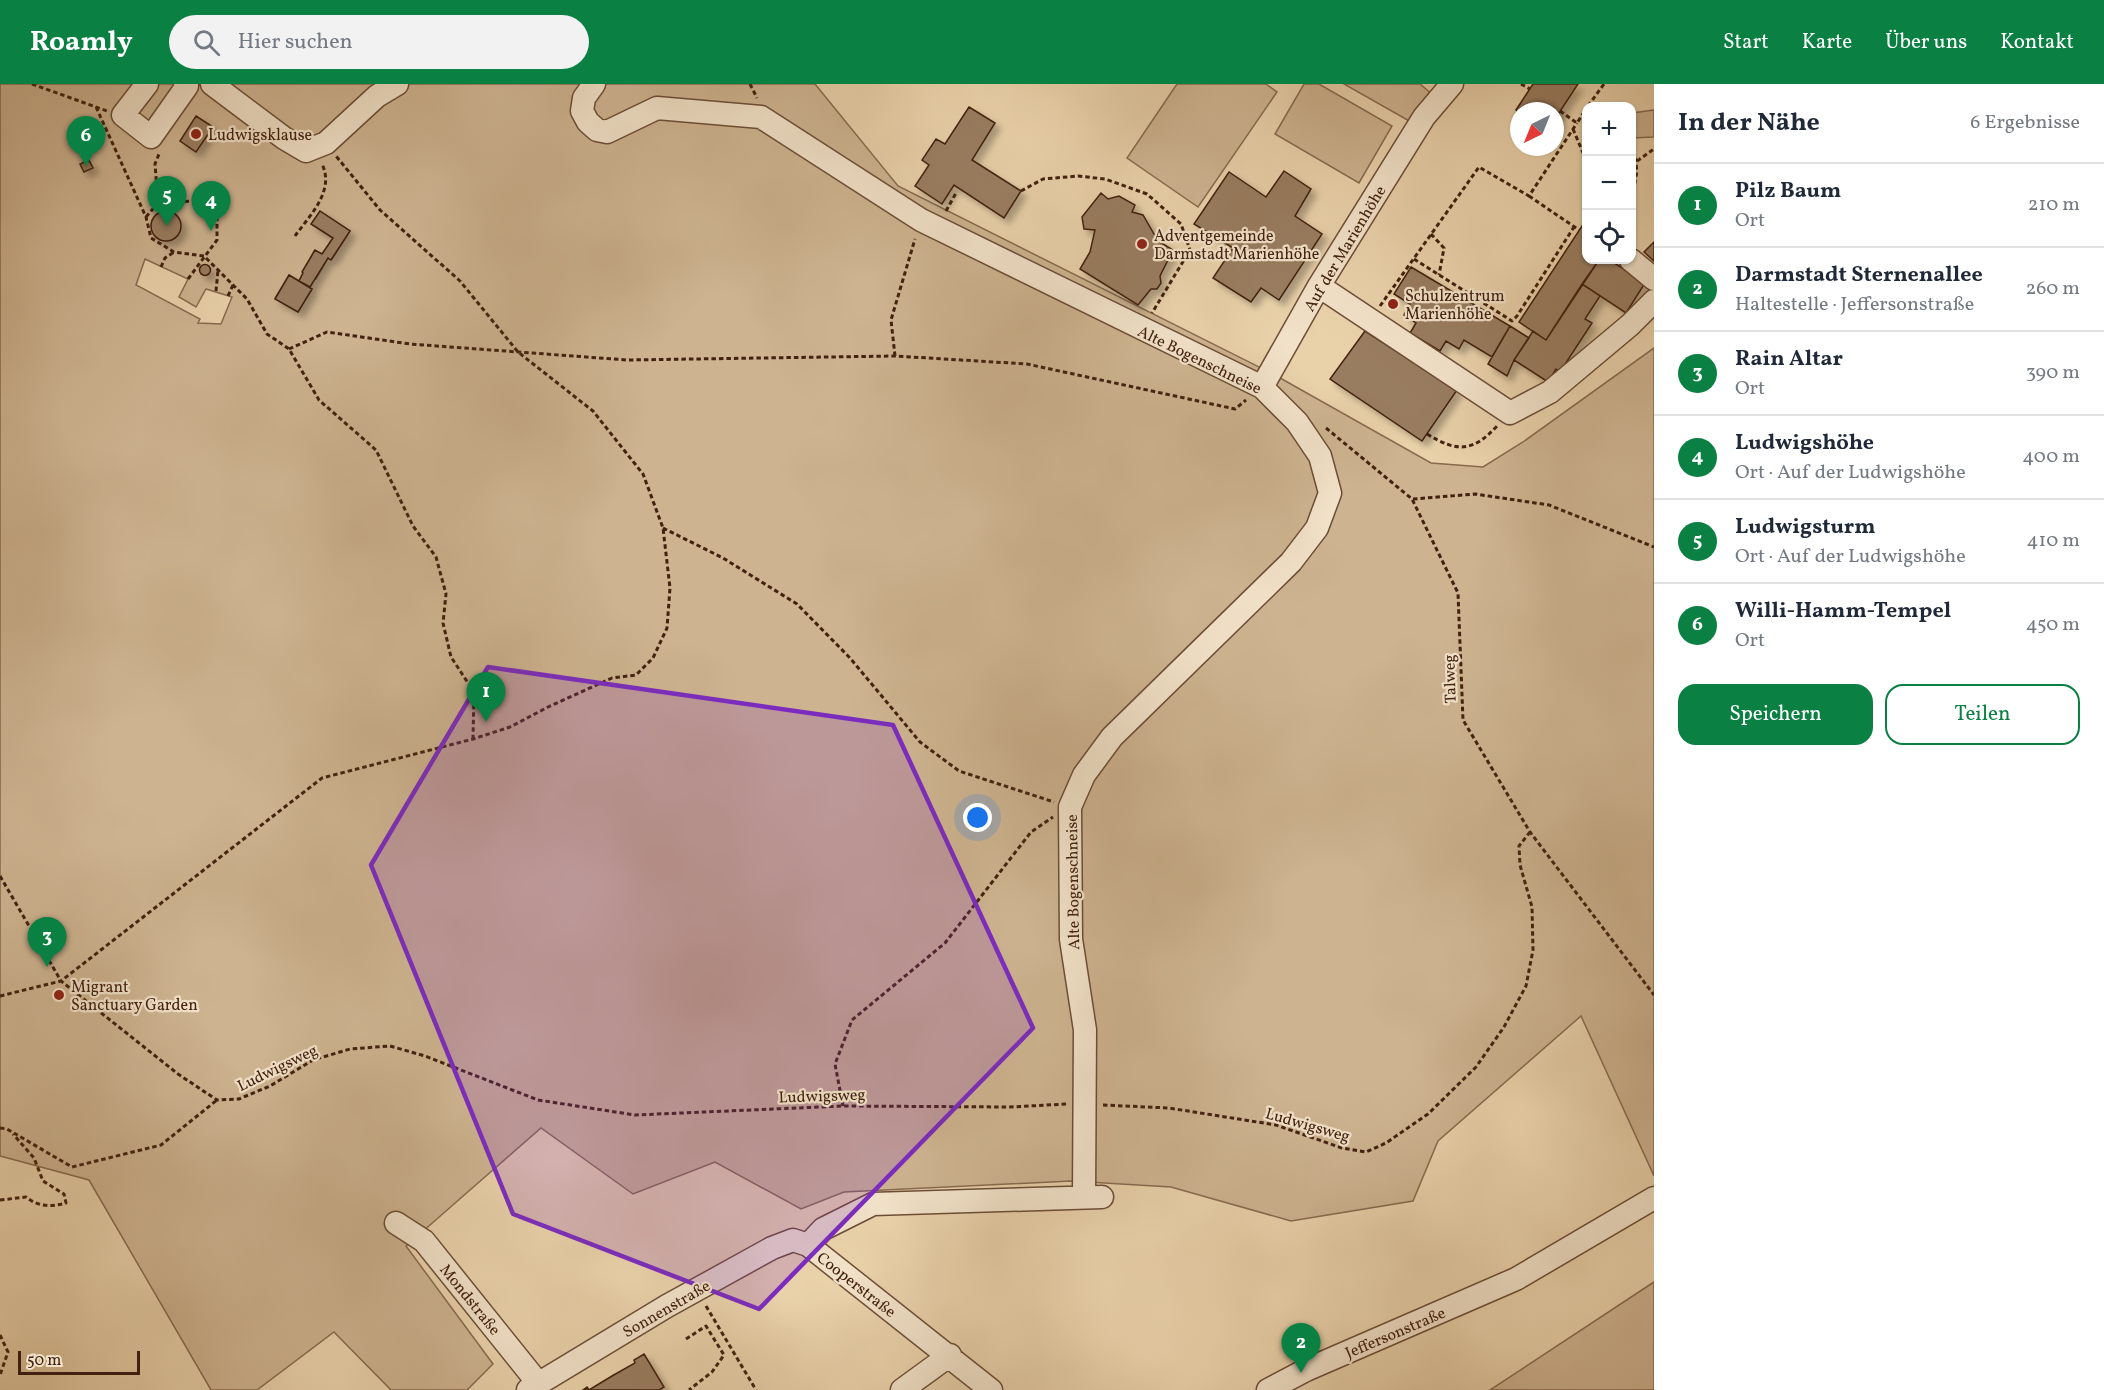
<!DOCTYPE html>
<html lang="de">
<head>
<meta charset="utf-8">
<style>
	body { margin:0; font-family:Vollkorn,serif; background:#f2f2f3; color:#1f2937 }
	.controls { position:absolute; right:18px; top:18px; display:grid; overflow:hidden; border-radius:12px; box-shadow:0 2px 4px #0004 }
	.controls button { width:54px; height:54px; display:grid; place-items:center; padding:0; border:0; border-bottom:2px solid #e0e1e3; background:#fff; color:#1f2937; font:30px sans-serif }
	.compass { position:absolute; left:1510px; top:18px; width:54px; height:54px; border-radius:50%; background:#fff; box-shadow:0 2px 4px #0004; rotate:223deg }
	.scale { position:absolute; left:18px; bottom:15px; width:122px; box-sizing:border-box; padding-left:6px; border:3px solid #422110; border-top:0; font-size:16px; line-height:21px; white-space:nowrap; color:#422110; -webkit-text-stroke:4px #f1e1c8; paint-order:stroke }
	.you { position:absolute; left:978px; top:734px; width:21px; height:21px; margin:-15px; border:4px solid #fff; border-radius:50%; background:#1a73e8; box-shadow:0 0 0 9px #1a73e833 }
	.badge { display:grid; place-items:center; width:39px; height:39px; border-radius:50%; background:#0b8043; color:#fff; font-size:20px; font-weight:700 }
	.pin { position:absolute; translate:-50% -50px; filter:drop-shadow(0 2px 3px #0008) }
	.pin::after { content:''; position:absolute; top:32px; width:21px; height:18px; background:inherit; clip-path:polygon(0 0,100% 0,50% 100%) }
	.list { margin:0; padding:0; list-style:none }
	h2 { display:flex; justify-content:space-between; align-items:center; height:78px; margin:0; padding:0 24px; font-size:26px }
	h2 small { font-size:20px; font-weight:400; color:#747a83 }
	.list li { display:grid; grid-template-columns:39px 1fr auto; gap:18px; align-items:center; box-sizing:border-box; height:84px; padding:0 24px; border-top:2px solid #e0e1e3 }
	.list b { display:block; font-size:22px; white-space:nowrap }
	.list p { margin:0; font-size:20px; white-space:nowrap; color:#747a83 }
	.list em { font-size:20px; font-style:normal; color:#747a83 }
	.actions { display:flex; gap:12px; padding:18px 24px }
	.actions a { flex:1; padding:14px 0; border:2px solid #0b8043; border-radius:18px; text-align:center; font-size:21px; color:#0b8043 }
	.actions .main { background:#0b8043; color:#fff }
	.icon { flex:none; width:33px; height:33px; fill:none; stroke:currentColor; stroke-width:2; stroke-linecap:round; stroke-linejoin:round }
	.map { position:relative; flex:none; width:1654px; height:1306px; overflow:hidden }
	header { display:flex; align-items:center; gap:36px; box-sizing:border-box; height:84px; padding:0 30px; background:#0b8043; color:#fff }
	header strong { font-size:28px }
	nav { display:flex; gap:33px; margin-inline-start:auto; font-size:21px }
	.search { width:420px; height:54px; background:#f2f2f3; display:flex; align-items:center; gap:15px; box-sizing:border-box; padding:0 21px; border-radius:33px; color:#747a83; font-size:22px }
	main { display:flex }
	aside { flex:1; background:#fff }
	.map>svg:first-child { display:block }
	.green { fill:#cdb390; stroke:#886a50; stroke-width:1.5; fill-rule:evenodd }
	.building { fill:#997d60; stroke:#422110; stroke-width:1.5; filter:url(#shadow) }
	.lines { fill:none; stroke-linecap:round; stroke-linejoin:round }
	.minor-casing { stroke:#6c4d36; stroke-width:25 }
	.path { stroke:#422110; stroke-width:3; stroke-dasharray:4.5 3; stroke-linecap:butt }
	.minor { stroke:#f1e1c8; stroke-width:22 }
	.marked { fill:#7b2cbf; fill-opacity:0.2; stroke:#7b2cbf; stroke-width:4.5; stroke-linejoin:round }
	.poi-dot { fill:#8f2418; stroke:#f1e1c8; stroke-width:2 }
	.labels { text-anchor:middle; stroke-width:4.5; stroke-linejoin:round; paint-order:stroke }
	.poi-label { font-size:16px; fill:#422110; stroke:#f1e1c8; text-anchor:start }
	.street-label { font-size:16px; fill:#422110; stroke:#f1e1c8 }
</style>
</head>
<body>
<header>
<strong>Roamly</strong>
<div class="search"><svg class="icon" aria-label="search" viewBox="0 0 24 24"><circle cx="10" cy="10" r="6"/><path d="M15 15l6 6"/></svg>Hier suchen</div>
<nav><a>Start</a><a>Karte</a><a>Über uns</a><a>Kontakt</a></nav>
</header>
<main>
<div class="map">
<svg width="1654" height="1306" viewBox="0 0 1654 1306">
	<defs>
		<filter id="shadow"><feDropShadow dx="5.5" dy="5.5" stdDeviation="3" flood-color="#0004"/></filter>
	</defs>
	<rect width="100%" height="100%" fill="#e9d1aa"/>
	<filter id="stains"><feTurbulence type="fractalNoise" baseFrequency=".00333" numOctaves="4"/><feColorMatrix values="0 0 0 0 .2 0 0 0 0 .09 0 0 0 0 .02 0 0 0 .5 -.17"/></filter>
	<radialGradient id="worn" r=".72"><stop offset=".6" stop-color="#630" stop-opacity="0"/><stop offset="1" stop-color="#630" stop-opacity=".3"/></radialGradient>
	<path class="green" d="M 0,0 L 815,0 L 898,102 L 1273,290 L 1431,379 L 1483,383 L 1523,358 L 1654,264 L 1654,1092 L 1581,932 L 1438,1057 L 1413,1117 L 1291,1137 L 1171,1103 L 1071,1097 L 844,1108 L 801,1125 L 715,1078 L 633,1110 L 541,1044 L 406,1162 L 493,1280 L 467,1306 L 391,1306 L 334,1248 L 257,1306 L 211,1306 L 89,1096 L 0,1072 ZM 320,127 L 350,147 L 332,175 L 328,174 L 316,195 L 314,195 L 310,203 L 312,205 L 298,228 L 275,214 L 289,191 L 299,197 L 314,167 L 322,170 L 333,154 L 312,140 ZM 145,175 L 188,195 L 179,213 L 196,223 L 206,205 L 232,213 L 221,240 L 198,239 L 200,235 L 136,201 Z
		M 1177,0 L 1266,0 L 1277,8 L 1198,123 L 1127,74 Z
		M 1304,0 L 1319,0 L 1392,42 L 1359,99 L 1275,50 Z
		M 1344,0 L 1420,0 L 1433,11 L 1411,38 Z
		M 1654,26 L 1654,53 L 1632,54 L 1632,29 Z
		M 1654,1198 L 1654,1306 L 1490,1306 Z"/>
	<path class="building" d="M 1533,0 L 1578,0 L 1555,35 L 1555,27 L 1519,27 L 1519,29 L 1516,26 Z
		M 969,23 L 995,39 L 972,76 L 1021,107 L 1004,134 L 954,101 L 942,120 L 915,102 L 929,81 L 922,76 L 936,55 L 945,60 Z
		M 196,32 L 213,43 L 196,68 L 180,57 Z
		M 89,76 L 93,84 L 84,88 L 80,80 Z
		M 1284,87 L 1311,105 L 1295,132 L 1322,150 L 1279,216 L 1261,204 L 1251,218 L 1213,194 L 1233,164 L 1194,140 L 1229,88 L 1266,113 Z
		M 1101,109 L 1108,115 L 1119,112 L 1135,121 L 1132,128 L 1143,131 L 1158,157 L 1173,166 L 1160,192 L 1161,199 L 1157,205 L 1151,205 L 1138,221 L 1080,185 L 1090,168 L 1095,146 L 1084,145 L 1082,133 Z
		M151 142a15 15 0 1 1 30 0a15 15 0 1 1-30 0Z
		M 320,127 L 350,147 L 331,176 L 328,174 L 310,203 L 299,197 L 303,189 L 302,188 L 315,166 L 322,170 L 333,154 L 311,140 Z
		M 1582,142 L 1586,145 L 1586,176 L 1599,176 L 1546,256 L 1519,238 Z
		M 1654,158 L 1654,177 L 1644,168 Z
		M 1599,176 L 1610,176 L 1645,199 L 1626,229 L 1582,200 Z
		M199.5 186a5.5 5.5 0 1 1 11 0a5.5 5.5 0 1 1-11 0Z
		M 1411,183 L 1510,242 L 1492,273 L 1464,256 L 1459,265 L 1446,257 L 1440,267 L 1410,249 L 1416,239 L 1404,231 L 1410,220 L 1394,210 Z
		M 289,191 L 312,205 L 298,228 L 275,215 Z
		M 1582,200 L 1600,212 L 1585,235 L 1592,239 L 1560,288 L 1556,285 L 1548,298 L 1514,276 L 1533,247 L 1546,256 Z
		M 1510,242 L 1529,254 L 1514,276 L 1507,292 L 1488,280 Z
		M 1365,247 L 1457,306 L 1422,357 L 1330,295 Z
		M 644,1270 L 664,1303 L 659,1306 L 583,1306 L 587,1303 L 589,1306 L 612,1292 L 635,1279 L 634,1276 Z"/>
	<g class="lines">
		<g class="minor-casing">
			<path id="minor" d="M 147,0 L 123,31 L 151,53 L 187,2 L 185,0
				M 212,0 L 284,54 L 306,67 L 326,59 L 377,12 L 397,0
				M 594,0 L 584,14 L 582,27 L 588,38 L 597,46 L 607,48 L 657,24 L 761,33 L 921,136 L 1262,303 L 1297,338 L 1320,372 L 1330,409 L 1317,444 L 1291,478 L 1112,653 L 1084,691 L 1070,723 L 1071,855 L 1085,946 L 1084,1112
				M 1631,176 L 1654,195
				M 1319,202 L 1510,329 L 1550,308 L 1630,241 L 1654,217
				M 1262,303 L 1319,202 L 1424,33 L 1452,0
				M 396,1139 L 424,1157 L 538,1299
				M 808,1161 L 823,1145 L 873,1120 L 1102,1113
				M 528,1306 L 667,1222 L 772,1164 L 793,1156 L 808,1161 L 991,1306
				M 902,1306 L 950,1271
				M 1268,1306 L 1306,1286 L 1516,1195 L 1654,1114"/>
		</g>
		<path class="path" d="M 32,0 L 107,27
			M 750,0 L 757,14
			M 1521,0 L 1530,5
			M 1588,22 L 1604,0
			M 96,23 L 146,133 L 151,154 L 174,168 L 204,172 L 247,215 L 267,250 L 289,265 L 319,316 L 376,366 L 413,442 L 436,473 L 446,510 L 443,539 L 451,573 L 474,608 L 473,654
			M 1560,27 L 1577,39 L 1586,25
			M 1573,45 L 1586,76
			M 1637,77 L 1654,65
			M 1021,107 L 1043,95 L 1078,92 L 1105,95 L 1147,110 L 1181,140 L 1190,166 L 1152,229
			M 1529,112 L 1579,146
			M 1632,115 L 1637,87 L 1632,54
			M 158,119 L 155,80 L 159,70
			M 946,127 L 956,109
			M 146,133 L 158,119 L 196,117 L 217,133 L 217,156 L 188,195
			M 1431,150 L 1444,164 L 1439,191
			M 295,152 C 310,131 335,107 322,80
			M 1414,175 L 1512,237 L 1517,232 L 1574,143
			M 161,183 L 165,174 L 174,168
			M 216,207 L 218,186
			M 228,212 L 233,201
			M 1380,222 L 1479,83 L 1529,112 L 1577,39
			M 289,265 L 327,248 L 410,260 L 627,276 L 895,272 L 1027,280 L 1235,325 L 1246,316
			M 895,272 L 891,236 L 915,155
			M 1326,344 L 1412,415 L 1458,509 L 1463,636 L 1530,748 L 1654,911
			M 1427,350 C 1458,369 1473,368 1498,341
			M 1413,415 L 1475,410 L 1549,421 L 1654,463
			M 663,444 L 723,474 L 797,520 L 850,574 L 920,658 L 959,687 L 1054,718
			M 0,792 L 61,897 L 178,990 L 217,1016 L 239,1015 L 270,1002 L 313,976 L 350,965 L 390,962 L 425,972 L 538,1016 L 635,1031 L 843,1022 L 1010,1023 L 1067,1020
			M 0,912 L 61,897 L 322,694 L 473,655 L 510,643 L 548,623 L 612,594 L 636,591 L 653,574 L 667,544 L 670,504 L 663,444 L 643,390 L 593,327 L 518,268 L 460,197 L 380,126 L 336,72
			M 1103,1021 L 1169,1024 L 1276,1041 L 1342,1064 L 1366,1068 L 1386,1059 L 1428,1030 L 1476,983 L 1504,943 L 1526,902 L 1533,866 L 1532,823 L 1520,781 L 1519,762 L 1530,748
			M 843,1022 L 835,980 L 852,936 L 945,859 L 1031,748 L 1053,733
			M 0,1044 L 7,1045 L 72,1083 L 161,1061 L 217,1016
			M 0,1116 L 26,1113 C 38,1123 52,1123 66,1119 L 64,1110 L 43,1097 L 34,1074 L 13,1050
			M 706,1222 L 756,1306
			M 0,1251 L 8,1268 L 0,1291
			M 686,1255 L 706,1242 L 724,1271 L 712,1288 L 689,1306"/>
		<use href="#minor" class="minor"/>
	</g>
	<path class="marked" d="M 488,583 L 893,641 L 1033,944 L 759,1225 L 513,1130 L 371,781 Z"/>
	<g class="poi-dot">
		<circle cx="196" cy="50" r="6"/>
		<circle cx="1142" cy="160" r="6"/>
		<circle cx="1393" cy="220" r="6"/>
		<circle cx="59" cy="911" r="6"/>
	</g>
	<g class="labels">
		<g class="poi-label">
			<text x="208" y="56">Ludwigsklause</text>
			<text x="1154" y="157">Adventgemeinde<tspan x="1154" dy="18">Darmstadt Marienhöhe</tspan></text>
			<text x="1405" y="217">Schulzentrum<tspan x="1405" dy="18">Marienhöhe</tspan></text>
			<text x="71" y="908">Migrant<tspan x="71" dy="18">Sanctuary Garden</tspan></text>
		</g>
		<g class="street-label">
			<text transform="translate(1344 164) rotate(-59)" y="6">Auf der Marienhöhe</text>
			<text transform="translate(1200 275) rotate(26)" y="6">Alte Bogenschneise</text>
			<text transform="translate(1449 595) rotate(-92)" y="6">Talweg</text>
			<text transform="translate(1072 798) rotate(-91)" y="6">Alte Bogenschneise</text>
			<text transform="translate(277 983) rotate(-26)" y="6">Ludwigsweg</text>
			<text transform="translate(822 1011) rotate(-2)" y="6">Ludwigsweg</text>
			<text transform="translate(1308 1040) rotate(16)" y="6">Ludwigsweg</text>
			<text transform="translate(857 1200) rotate(38)" y="6">Cooperstraße</text>
			<text transform="translate(471 1215) rotate(51)" y="6">Mondstraße</text>
			<text transform="translate(666 1224) rotate(-30)" y="6">Sonnenstraße</text>
			<text transform="translate(1395 1248) rotate(-23)" y="6">Jeffersonstraße</text>
		</g>
	</g>
	<rect width="100%" height="100%" filter="url(#stains)"/>
	<rect width="100%" height="100%" fill="url(#worn)"/>
</svg>
<div class="controls">
<button>+</button>
<button>−</button>
<button><svg class="icon" aria-label="locate" viewBox="0 0 24 24"><circle cx="12" cy="12" r="6"/><path d="M12 2v4M12 18v4M2 12h4M18 12h4"/></svg></button>
</div>
<svg class="compass" viewBox="-18 -18 36 36"><path d="M0-13l5 13h-10z" fill="#e53935"/><path d="M0 13l5-13h-10z" fill="#747a83"/></svg>
<div class="scale">50 m</div>
<div class="you"></div>
<div class="pin badge" style="left:486px;top:638px">1</div>
<div class="pin badge" style="left:1301px;top:1289px">2</div>
<div class="pin badge" style="left:47px;top:883px">3</div>
<div class="pin badge" style="left:211px;top:147px">4</div>
<div class="pin badge" style="left:167px;top:142px">5</div>
<div class="pin badge" style="left:86px;top:82px">6</div>
</div>
<aside>
<h2>In der Nähe<small>6 Ergebnisse</small></h2>
<ul class="list">
<li><span class="badge">1</span><div><b>Pilz Baum</b><p>Ort</p></div><em>210 m</em></li>
<li><span class="badge">2</span><div><b>Darmstadt Sternenallee</b><p>Haltestelle · Jeffersonstraße</p></div><em>260 m</em></li>
<li><span class="badge">3</span><div><b>Rain Altar</b><p>Ort</p></div><em>390 m</em></li>
<li><span class="badge">4</span><div><b>Ludwigshöhe</b><p>Ort · Auf der Ludwigshöhe</p></div><em>400 m</em></li>
<li><span class="badge">5</span><div><b>Ludwigsturm</b><p>Ort · Auf der Ludwigshöhe</p></div><em>410 m</em></li>
<li><span class="badge">6</span><div><b>Willi-Hamm-Tempel</b><p>Ort</p></div><em>450 m</em></li>
</ul>
<div class="actions"><a class="main">Speichern</a><a>Teilen</a></div>
</aside>
</main>
</body>
</html>
